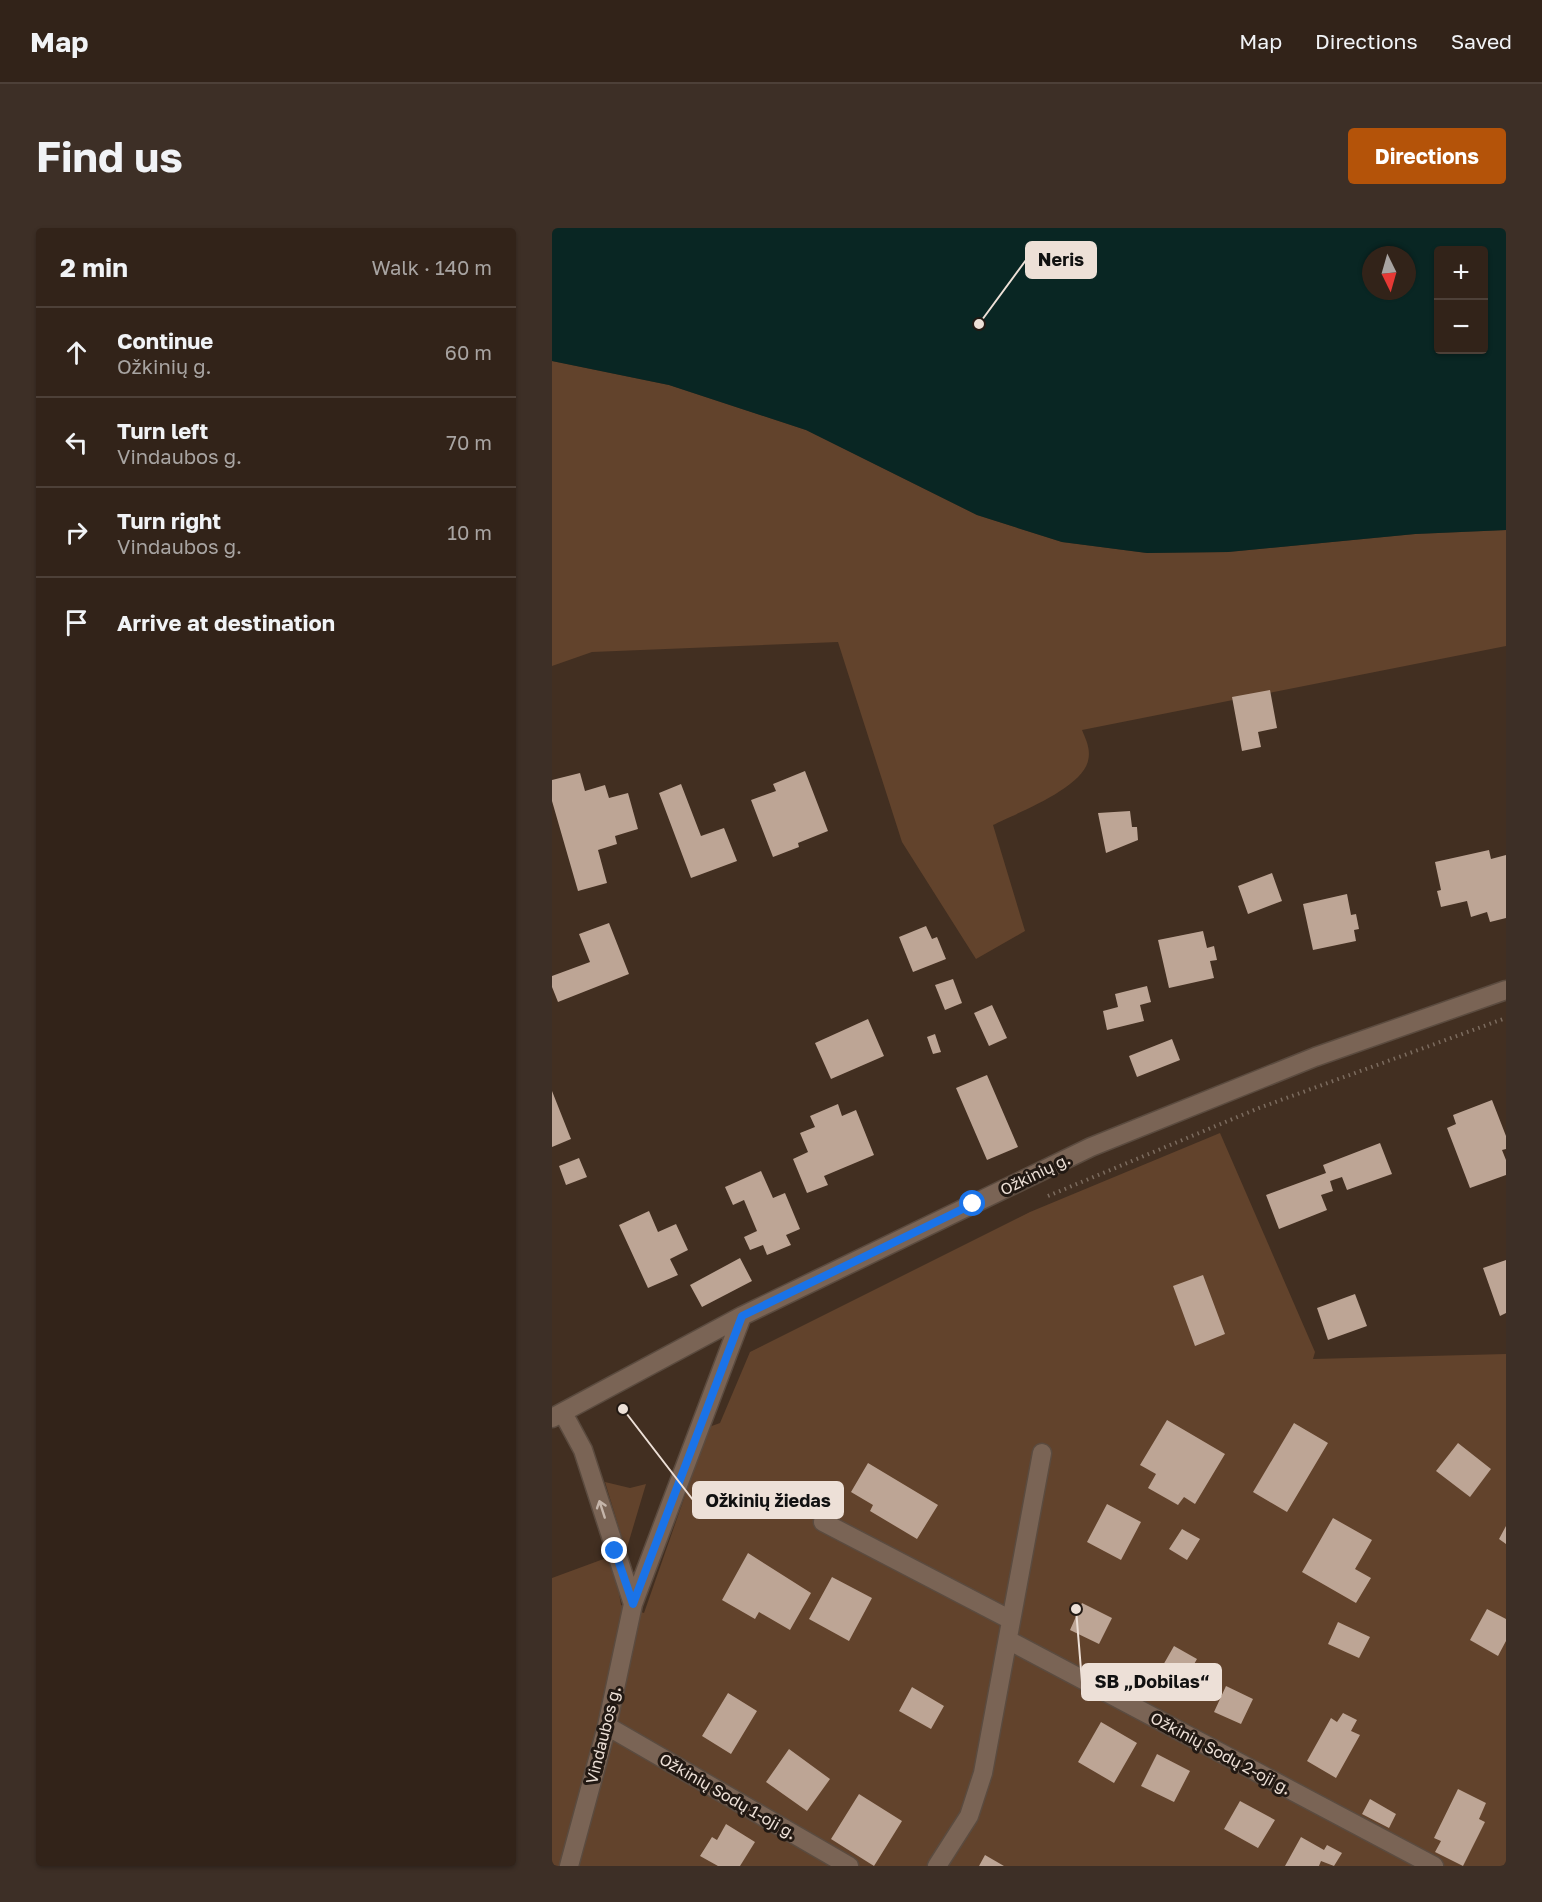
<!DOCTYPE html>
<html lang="en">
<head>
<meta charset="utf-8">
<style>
	body { margin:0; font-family:"Golos Text",sans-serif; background:#3d2f26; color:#f1f3f6 }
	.controls { position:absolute; right:18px; top:18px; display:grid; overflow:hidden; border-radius:6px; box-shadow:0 2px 4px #0004 }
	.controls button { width:54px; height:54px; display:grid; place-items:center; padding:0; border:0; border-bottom:2px solid #4d4038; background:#322319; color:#f1f3f6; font:30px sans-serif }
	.compass { position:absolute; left:810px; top:18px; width:54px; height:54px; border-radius:50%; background:#322319; box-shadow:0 2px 4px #0004; rotate:175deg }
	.stop { position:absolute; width:18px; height:18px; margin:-14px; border:4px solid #1a73e8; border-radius:50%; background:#fff }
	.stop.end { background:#1a73e8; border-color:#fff; box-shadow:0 2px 6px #0008 }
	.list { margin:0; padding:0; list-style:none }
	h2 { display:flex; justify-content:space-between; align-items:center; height:78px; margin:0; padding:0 24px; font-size:26px }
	h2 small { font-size:20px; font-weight:400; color:#a8a4a2 }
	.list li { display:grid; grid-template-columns:39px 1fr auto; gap:18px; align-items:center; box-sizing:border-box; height:90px; padding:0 24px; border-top:2px solid #4d4038 }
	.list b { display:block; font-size:22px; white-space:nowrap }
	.list p { margin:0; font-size:20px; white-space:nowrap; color:#a8a4a2 }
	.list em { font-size:20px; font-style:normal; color:#a8a4a2 }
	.icon { flex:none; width:33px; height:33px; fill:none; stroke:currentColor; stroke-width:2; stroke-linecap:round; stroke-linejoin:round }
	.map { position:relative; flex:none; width:954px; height:1638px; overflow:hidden; border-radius:6px }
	header { display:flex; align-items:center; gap:36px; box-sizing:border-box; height:84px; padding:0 30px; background:#322319; border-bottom:2px solid #4d4038 }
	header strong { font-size:28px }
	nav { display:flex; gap:33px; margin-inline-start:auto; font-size:21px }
	.intro { display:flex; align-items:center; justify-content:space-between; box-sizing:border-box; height:144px; padding:0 36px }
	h1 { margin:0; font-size:42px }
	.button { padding:15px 27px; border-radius:6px; background:#b45309; color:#fff; font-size:21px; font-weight:700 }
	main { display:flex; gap:36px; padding:0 36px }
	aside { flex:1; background:#322319; border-radius:6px; box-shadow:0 2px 4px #0004 }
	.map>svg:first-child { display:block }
	.green { fill:#62432c }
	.water { fill:#092623; fill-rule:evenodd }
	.building { fill:#bda595 }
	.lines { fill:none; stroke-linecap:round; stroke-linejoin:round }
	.street-casing { stroke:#5b4b3f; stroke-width:21 }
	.path { stroke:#7c6c5f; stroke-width:4; stroke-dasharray:1.5 4.5; stroke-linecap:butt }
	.street { stroke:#7a6455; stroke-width:18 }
	.oneway { stroke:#c5b5aa }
	.route { stroke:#1a73e8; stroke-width:8 }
	.labels { text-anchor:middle; stroke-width:6; stroke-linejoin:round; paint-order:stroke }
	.street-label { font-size:16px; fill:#ede0d7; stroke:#221913 }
	.leader { fill:none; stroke:#ede0d7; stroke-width:2 }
	.callout-dot { fill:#ede0d7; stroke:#221913; stroke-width:2 }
	.callout { fill:#ede0d7; stroke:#ede0d7; stroke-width:2 }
	.callout-label { font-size:18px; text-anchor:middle; font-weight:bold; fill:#111 }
</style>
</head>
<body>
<header>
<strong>Map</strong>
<nav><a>Map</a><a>Directions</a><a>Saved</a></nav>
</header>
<div class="intro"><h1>Find us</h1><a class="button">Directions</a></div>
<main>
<aside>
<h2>2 min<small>Walk · 140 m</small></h2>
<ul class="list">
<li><svg class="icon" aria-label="ahead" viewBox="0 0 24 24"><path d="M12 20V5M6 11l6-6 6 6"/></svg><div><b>Continue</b><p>Ožkinių g.</p></div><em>60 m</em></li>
<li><svg class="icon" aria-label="left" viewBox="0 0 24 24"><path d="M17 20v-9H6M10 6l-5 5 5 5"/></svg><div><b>Turn left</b><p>Vindaubos g.</p></div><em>70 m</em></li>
<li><svg class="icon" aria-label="right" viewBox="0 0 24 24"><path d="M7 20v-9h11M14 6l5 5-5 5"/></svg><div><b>Turn right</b><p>Vindaubos g.</p></div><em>10 m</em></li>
<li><svg class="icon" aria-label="arrive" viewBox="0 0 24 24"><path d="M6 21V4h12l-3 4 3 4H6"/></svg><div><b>Arrive at destination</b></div></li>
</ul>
</aside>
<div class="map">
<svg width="954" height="1638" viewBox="0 0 954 1638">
	<rect width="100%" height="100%" fill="#422f21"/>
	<path class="green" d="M 0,133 L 117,157 L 254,202 L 425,287 L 510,314 L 595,325 L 676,324 L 863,306 L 954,302 L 954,418 L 530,502 C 534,512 539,521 536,533 C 529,561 465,585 441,597 L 473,703 L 424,731 L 350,614 L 286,414 L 40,424 L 0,438 Z
		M 668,905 L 763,1124 L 761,1131 L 954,1126 L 954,1638 L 0,1638 L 0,1350 L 57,1329 L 65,1353 L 69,1377 L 92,1385 L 157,1199 L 168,1195 L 198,1124 L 478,984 Z
		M 53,1254 L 78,1260 L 94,1256 L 74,1323 Z"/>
	<path class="water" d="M 0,0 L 954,0 L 954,302 L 863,306 L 676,324 L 595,325 L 510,314 L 425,287 L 254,202 L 117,157 L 0,133 ZM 886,22 L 932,22 L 932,122 L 886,122 ZM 819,27 L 855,27 L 855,63 L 819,63 Z"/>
	<path class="building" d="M 718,462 L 725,500 L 706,504 L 709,519 L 690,523 L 680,469 Z
		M 253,543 L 276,603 L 246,615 L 247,619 L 221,629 L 199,572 L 224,563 L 221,556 Z
		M 28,545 L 33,563 L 53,557 L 57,570 L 76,565 L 86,601 L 63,608 L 65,616 L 46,622 L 55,655 L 26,663 L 0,573 L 0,552 Z
		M 129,556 L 149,608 L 172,600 L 185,633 L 139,650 L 107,565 Z
		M 578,583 L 580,599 L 585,599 L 586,612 L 554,625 L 546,585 Z
		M 937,622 L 939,631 L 954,627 L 954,690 L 938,694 L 935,684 L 919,689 L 915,673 L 889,679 L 885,663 L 889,662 L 883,634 Z
		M 720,645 L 730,673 L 696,686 L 686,658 Z
		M 795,666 L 799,687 L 804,686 L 807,701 L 802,702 L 804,713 L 761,722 L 751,676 Z
		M 57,695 L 77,746 L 6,774 L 0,759 L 0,748 L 38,734 L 27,706 Z
		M 374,698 L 380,711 L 385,709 L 394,731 L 361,744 L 347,709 Z
		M 651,703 L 655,720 L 662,718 L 665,732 L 658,733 L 662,750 L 617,760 L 606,712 Z
		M 401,751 L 410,775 L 393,782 L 383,757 Z
		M 595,758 L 599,774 L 588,777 L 592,793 L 555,802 L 551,783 L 566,779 L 563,766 Z
		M 440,777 L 455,810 L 437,818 L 422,785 Z
		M 316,791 L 332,828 L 279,851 L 263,815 Z
		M 383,806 L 389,824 L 381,826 L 375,809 Z
		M 620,811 L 628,832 L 585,849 L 577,828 Z
		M 435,847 L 466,919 L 435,932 L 404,860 Z
		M 0,863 L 19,911 L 0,919 Z
		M 940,872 L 954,908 L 954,921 L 950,922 L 954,932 L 954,947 L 918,960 L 895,900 L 904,896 L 901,887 Z
		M 286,876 L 290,888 L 304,882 L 322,927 L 272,948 L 276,957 L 255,965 L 241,931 L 256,924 L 248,905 L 263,899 L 258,888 Z
		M 828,915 L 840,946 L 795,962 L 790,949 L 778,953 L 781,963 L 769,967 L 775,982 L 727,1001 L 714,967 L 774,945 L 771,937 Z
		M 27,930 L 35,949 L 14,957 L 7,938 Z
		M 209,943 L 221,970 L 233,965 L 248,1001 L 234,1007 L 239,1017 L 215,1027 L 211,1017 L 198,1022 L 192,1009 L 205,1003 L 192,972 L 181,977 L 173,959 Z
		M 97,983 L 106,1004 L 124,996 L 136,1022 L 118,1031 L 126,1047 L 96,1060 L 67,997 Z
		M 188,1030 L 200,1053 L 150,1079 L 138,1057 Z
		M 954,1032 L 954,1085 L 948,1088 L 931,1040 Z
		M 651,1047 L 673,1106 L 643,1118 L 621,1058 Z
		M 803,1066 L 815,1098 L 776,1112 L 765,1080 Z
		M 615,1192 L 673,1226 L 643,1276 L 632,1269 L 626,1277 L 596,1260 L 604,1246 L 588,1237 Z
		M 742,1195 L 776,1215 L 735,1284 L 701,1264 Z
		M 906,1215 L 939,1241 L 918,1269 L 884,1243 Z
		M 316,1235 L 386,1277 L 365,1311 L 318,1283 L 321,1277 L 299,1264 Z
		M 555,1276 L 589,1294 L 569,1332 L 535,1314 Z
		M 781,1290 L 820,1312 L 803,1341 L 819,1350 L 804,1375 L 750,1344 Z
		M 954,1298 L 954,1316 L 947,1311 Z
		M 630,1301 L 648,1311 L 635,1332 L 617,1321 Z
		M 196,1325 L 259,1365 L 238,1402 L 207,1384 L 203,1391 L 170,1372 Z
		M 280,1349 L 320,1370 L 297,1413 L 257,1391 Z
		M 530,1375 L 560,1390 L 547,1416 L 518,1402 Z
		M 935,1381 L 954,1391 L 954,1413 L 946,1428 L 918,1412 Z
		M 786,1394 L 818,1409 L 807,1430 L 776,1416 Z
		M 622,1418 L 645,1431 L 629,1459 L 606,1446 Z
		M 674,1458 L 701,1471 L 689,1496 L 662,1484 Z
		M 360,1459 L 392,1478 L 379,1501 L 347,1483 Z
		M 176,1465 L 205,1483 L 179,1526 L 150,1508 Z
		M 791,1485 L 805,1492 L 799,1503 L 808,1507 L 784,1550 L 755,1533 L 779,1490 L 785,1494 Z
		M 549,1494 L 585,1515 L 562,1555 L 526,1534 Z
		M 237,1521 L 278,1551 L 255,1583 L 214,1554 Z
		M 605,1526 L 638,1543 L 622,1574 L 589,1558 Z
		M 906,1561 L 934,1575 L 927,1591 L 933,1594 L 911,1638 L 883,1624 L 889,1613 L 882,1610 Z
		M 307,1566 L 350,1593 L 322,1638 L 279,1611 Z
		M 818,1571 L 844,1586 L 837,1600 L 810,1586 Z
		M 688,1573 L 723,1592 L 706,1620 L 672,1601 Z
		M 174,1596 L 203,1614 L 188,1638 L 166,1638 L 148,1628 L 160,1609 L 165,1612 Z
		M 749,1609 L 772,1622 L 775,1617 L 790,1625 L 782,1638 L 769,1633 L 767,1638 L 733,1638 Z
		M 433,1627 L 452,1638 L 427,1638 Z"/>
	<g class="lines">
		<g class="street-casing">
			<path id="street" d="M 11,1185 L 31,1222 L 81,1376
				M 0,1190 L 190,1088 L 539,919 L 763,829 L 954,762
				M 271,1294 L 459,1392
				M 456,1412 L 882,1638
				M 55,1498 L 297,1638
				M 17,1638 L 55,1498 L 81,1376 L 190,1088
				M 385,1638 L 417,1588 L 431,1545 L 490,1225"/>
		</g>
		<path class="path" d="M 496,968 L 707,880 L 954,790"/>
		<use href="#street" class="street"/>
	</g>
	<defs><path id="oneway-shaft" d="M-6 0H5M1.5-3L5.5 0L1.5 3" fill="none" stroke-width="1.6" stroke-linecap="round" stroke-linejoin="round" transform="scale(1.5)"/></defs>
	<use class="oneway" href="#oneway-shaft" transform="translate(50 1281) rotate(-108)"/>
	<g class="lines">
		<path class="route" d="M 63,1323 L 81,1376 L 190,1088 L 421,976"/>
	</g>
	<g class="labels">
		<g class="street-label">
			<text transform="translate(483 946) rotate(-26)" y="6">Ožkinių g.</text>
			<text transform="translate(51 1507) rotate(-76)" y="6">Vindaubos g.</text>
			<text transform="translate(669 1525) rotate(28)" y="6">Ožkinių Sodų 2-oji g.</text>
			<text transform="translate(176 1568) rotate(30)" y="6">Ožkinių Sodų 1-oji g.</text>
		</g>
	</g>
	<path class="leader" d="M427 96L474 32M71 1181L141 1272M524 1381L530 1454"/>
	<g class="callout-dot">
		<circle cx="427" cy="96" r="6"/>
		<circle cx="71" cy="1181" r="6"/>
		<circle cx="524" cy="1381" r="6"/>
	</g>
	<g class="callout">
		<rect x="474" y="14" width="70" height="36" rx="6"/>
		<rect x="141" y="1254" width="150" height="36" rx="6"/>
		<rect x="530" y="1436" width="139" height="36" rx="6"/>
	</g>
	<g class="callout-label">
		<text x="509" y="38">Neris</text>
		<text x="216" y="1279">Ožkinių žiedas</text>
		<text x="600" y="1460">SB „Dobilas“</text>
	</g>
</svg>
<div class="controls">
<button>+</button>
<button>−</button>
</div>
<svg class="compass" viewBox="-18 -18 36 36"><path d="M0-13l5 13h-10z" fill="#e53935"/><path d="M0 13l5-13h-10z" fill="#a8a4a2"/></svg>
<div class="stop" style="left:421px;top:976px"></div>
<div class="stop end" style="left:63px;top:1323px"></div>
</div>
</main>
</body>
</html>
